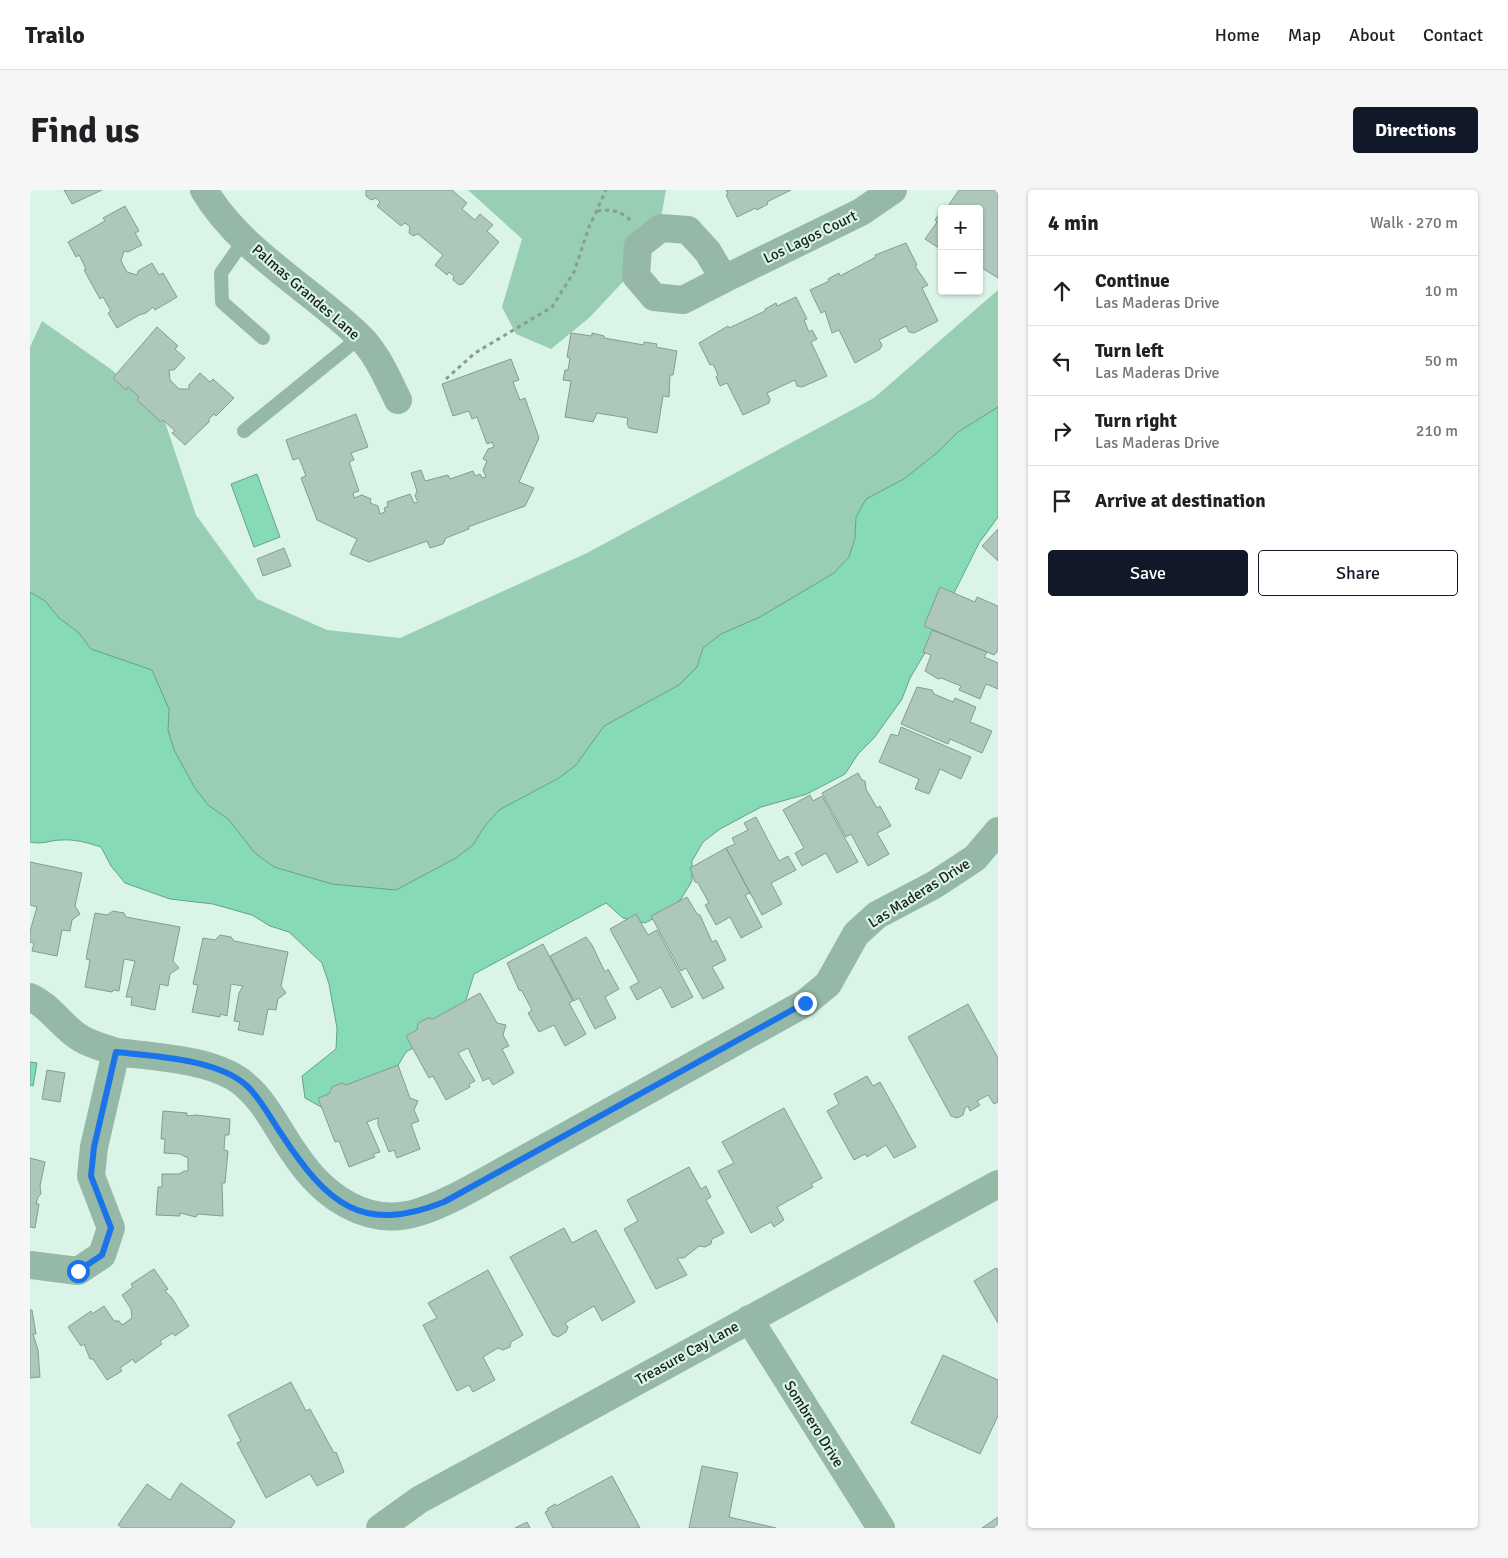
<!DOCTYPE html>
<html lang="en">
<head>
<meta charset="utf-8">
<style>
	body { margin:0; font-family:Signika,sans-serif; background:#f6f6f6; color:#202124 }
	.controls { position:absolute; right:15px; top:15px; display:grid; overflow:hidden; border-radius:5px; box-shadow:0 1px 4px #0004 }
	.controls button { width:45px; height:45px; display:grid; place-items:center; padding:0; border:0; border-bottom:1px solid #e0e0e0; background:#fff; color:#202124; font:25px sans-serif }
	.stop { position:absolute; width:15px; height:15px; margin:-11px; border:4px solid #1a73e8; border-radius:50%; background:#fff }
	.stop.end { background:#1a73e8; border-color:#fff; box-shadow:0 1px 5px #0008 }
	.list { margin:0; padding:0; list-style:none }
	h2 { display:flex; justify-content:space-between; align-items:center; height:65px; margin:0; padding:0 20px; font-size:21px }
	h2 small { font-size:16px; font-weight:400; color:#757577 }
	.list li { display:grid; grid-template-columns:32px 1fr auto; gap:15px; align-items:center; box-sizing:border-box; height:70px; padding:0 20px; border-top:1px solid #e0e0e0 }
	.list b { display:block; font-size:19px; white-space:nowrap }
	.list p { margin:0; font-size:16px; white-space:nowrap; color:#757577 }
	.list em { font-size:16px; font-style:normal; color:#757577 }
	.actions { display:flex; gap:10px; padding:15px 20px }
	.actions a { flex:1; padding:11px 0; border:1px solid #111827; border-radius:5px; text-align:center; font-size:18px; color:#111827 }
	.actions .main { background:#111827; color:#fff }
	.icon { flex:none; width:28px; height:28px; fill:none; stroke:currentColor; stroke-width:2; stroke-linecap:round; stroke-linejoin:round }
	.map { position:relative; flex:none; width:968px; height:1338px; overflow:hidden; border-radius:5px }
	header { display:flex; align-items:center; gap:30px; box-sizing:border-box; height:70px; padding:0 25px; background:#fff; border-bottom:1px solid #e0e0e0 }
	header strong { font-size:24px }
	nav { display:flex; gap:28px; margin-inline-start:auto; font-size:18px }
	.intro { display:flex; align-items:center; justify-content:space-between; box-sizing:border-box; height:120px; padding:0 30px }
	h1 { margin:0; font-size:35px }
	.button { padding:12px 22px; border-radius:5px; background:#111827; color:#fff; font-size:18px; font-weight:700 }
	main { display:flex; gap:30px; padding:0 30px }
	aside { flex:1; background:#fff; border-radius:5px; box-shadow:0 1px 4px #0004 }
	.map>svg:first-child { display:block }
	.green { fill:#97ceb4 }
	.water { fill:#86dab5; stroke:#64a287 }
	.building { fill:#aec7bb; stroke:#849d91 }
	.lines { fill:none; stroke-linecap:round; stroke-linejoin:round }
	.path { stroke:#899c93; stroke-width:3; stroke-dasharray:4 4; stroke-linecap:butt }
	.lane { stroke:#95b8a7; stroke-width:14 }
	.street { stroke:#95b8a7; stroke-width:28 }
	.route { stroke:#1a73e8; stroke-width:6 }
	.labels { text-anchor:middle; stroke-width:4.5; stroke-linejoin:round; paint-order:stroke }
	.street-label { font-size:15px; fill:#16201c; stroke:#daf4e7 }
</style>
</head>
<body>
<header>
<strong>Trailo</strong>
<nav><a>Home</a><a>Map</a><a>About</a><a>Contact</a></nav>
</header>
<div class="intro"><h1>Find us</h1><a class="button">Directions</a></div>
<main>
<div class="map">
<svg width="968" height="1338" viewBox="0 0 968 1338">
	<rect width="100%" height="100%" fill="#daf4e7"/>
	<path class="green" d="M 438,0 L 636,0 L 628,44 L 604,80 L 559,128 L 521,159 L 486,144 L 472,117 L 492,49 Z
		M 968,100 L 968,217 L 928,242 L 908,262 L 874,289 L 837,309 L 826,327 L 825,348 L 819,367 L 804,383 L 730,427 L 691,444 L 673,458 L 667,477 L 649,495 L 574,536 L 546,575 L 529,588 L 469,620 L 454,637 L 443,655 L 426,668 L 366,700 L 302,694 L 244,677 L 225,663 L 198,629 L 178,615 L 165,598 L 144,560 L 137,540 L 139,519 L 122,480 L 61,459 L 48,442 L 29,428 L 15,411 L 0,402 L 0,157 L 12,131 L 82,180 L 133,226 L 166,325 L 227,409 L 297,440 L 370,448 L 557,363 L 844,208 Z"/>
	<path class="water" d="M 968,217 L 968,327 L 949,353 L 918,415 L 912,434 L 880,488 L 872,509 L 844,548 L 828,564 L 815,584 L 777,604 L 731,617 L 690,639 L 673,652 L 662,671 L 662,691 L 651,709 L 634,723 L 615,733 L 593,728 L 576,713 L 444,784 L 432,823 L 417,839 L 376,862 L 355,897 L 293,918 L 275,908 L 272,886 L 306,859 L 307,838 L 299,794 L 292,773 L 259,742 L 240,736 L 222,725 L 183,714 L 140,709 L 95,693 L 81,676 L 71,657 C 58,653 45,649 32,650 C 20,650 12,655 0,652 L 0,402 L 15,411 L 29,428 L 48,442 L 61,459 L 122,480 L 139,519 L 138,540 L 144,560 L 165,598 L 178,615 L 198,629 L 225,663 L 244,677 L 302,694 L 366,700 L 426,668 L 443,655 L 454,637 L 469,620 L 529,588 L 546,575 L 574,536 L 649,495 L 667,477 L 673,458 L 691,444 L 730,427 L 804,383 L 819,367 L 825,348 L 826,327 L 836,309 L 874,289 L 908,262 L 928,242 Z
		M 227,284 L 250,347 L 224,357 L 201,294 Z
		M 0,872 L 7,873 L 3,896 L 0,895 Z"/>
	<path class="building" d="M 34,0 L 72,0 L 42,14 Z
		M 336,0 L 422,0 L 437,13 L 432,19 L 445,30 L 450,24 L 463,35 L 457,41 L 469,52 L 433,94 L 429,95 L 423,90 L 424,86 L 419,82 L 417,85 L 405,75 L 413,65 L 388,44 L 383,46 L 379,43 L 380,37 L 375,33 L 371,36 L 347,16 L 350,12 L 346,8 L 341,10 L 336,6 Z
		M 696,0 L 761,0 L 737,12 L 738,14 L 727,20 L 726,18 L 707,27 L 696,5 L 698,4 Z
		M 929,0 L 968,0 L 968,88 L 949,76 L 949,19 L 916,19 Z
		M 95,16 L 109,41 L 105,43 L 112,55 L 98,62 L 94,61 L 91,71 L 97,82 L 107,85 L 108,81 L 122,73 L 129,85 L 133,83 L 147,107 L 125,120 L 123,117 L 116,123 L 109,125 L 87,138 L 78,123 L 81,121 L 73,107 L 70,109 L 54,80 L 56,79 L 49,65 L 46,67 L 38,52 L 75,31 L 73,28 Z
		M 912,20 L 912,60 L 895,49 L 907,32 L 905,30 Z
		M 876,53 L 887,75 L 885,76 L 898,95 L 892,98 L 908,131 L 884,143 L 879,142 L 876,136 L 849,150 L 852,155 L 850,159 L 825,173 L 809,140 L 802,143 L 795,121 L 791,123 L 780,100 L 799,91 L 798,89 L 809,83 L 810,86 L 846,67 L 845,65 Z
		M 766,107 L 777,129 L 774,130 L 779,142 L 782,140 L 787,149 L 781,152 L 797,186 L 772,197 L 767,196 L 765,190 L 737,203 L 740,209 L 739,213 L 713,225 L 697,193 L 690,196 L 686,187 L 688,185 L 683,174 L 680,175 L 669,153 L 698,136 L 699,138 L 735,121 L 735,119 L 746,113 L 747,116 Z
		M 127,137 L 148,156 L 145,159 L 155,168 L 144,180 L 139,180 L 140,190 L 149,199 L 159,199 L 159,195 L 170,183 L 180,192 L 183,189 L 204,208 L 186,226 L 184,224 L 179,229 L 179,232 L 155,255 L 142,243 L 145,241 L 133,230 L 131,232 L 107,210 L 109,207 L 98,197 L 96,200 L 83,188 Z
		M 541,143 L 562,146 L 562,143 L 574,146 L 574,148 L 614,155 L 614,152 L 627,154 L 626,157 L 647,161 L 643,185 L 640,185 L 639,207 L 633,206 L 627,243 L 599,238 L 597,234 L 598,228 L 567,223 L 563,232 L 535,227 L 541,191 L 533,190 L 535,180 L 538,180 L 540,168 L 537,167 Z
		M 481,169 L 489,190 L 483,192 L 490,210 L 495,208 L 509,248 L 489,292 L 504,298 L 495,316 L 438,337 L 439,339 L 416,348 L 413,354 L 400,358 L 397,351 L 339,372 L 320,364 L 327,349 L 287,330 L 271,288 L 276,286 L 269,268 L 263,270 L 256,250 L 326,224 L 338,257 L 321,263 L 324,270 L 319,272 L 329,301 L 323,303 L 324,308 L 332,305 L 341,309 L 340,313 L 348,316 L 350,324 L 355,322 L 354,318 L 358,316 L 357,312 L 380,304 L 384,313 L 388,312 L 385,306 L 387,301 L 381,283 L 391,280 L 395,291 L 418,285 L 420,289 L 443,281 L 445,286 L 450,284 L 452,288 L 456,287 L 453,280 L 457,271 L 453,269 L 458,259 L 464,257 L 462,252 L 457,254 L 447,227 L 442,229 L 439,221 L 423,226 L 412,194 Z
		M 968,339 L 968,371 L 952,356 Z
		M 254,358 L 261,376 L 233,386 L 227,369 Z
		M 910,397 L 945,412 L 947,407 L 968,416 L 968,461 L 964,465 L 894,436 Z
		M 902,440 L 957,462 L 954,467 L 968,473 L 968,499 L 956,494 L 950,509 L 929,500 L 931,496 L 911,488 L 908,489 L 895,481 L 901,465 L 893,462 Z
		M 887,497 L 902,500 L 904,504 L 923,512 L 925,508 L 946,517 L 940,532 L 962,541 L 952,563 L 920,549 L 918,554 L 871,534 Z
		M 871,537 L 941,567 L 931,589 L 910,579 L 899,604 L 885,599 L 889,589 L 849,572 L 861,544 L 868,546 Z
		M 828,583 L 832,590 L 835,591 L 836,599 L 847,618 L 850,616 L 861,636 L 847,643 L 859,664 L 838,676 L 821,644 L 816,647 L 792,603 Z
		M 780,605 L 783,611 L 792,606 L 828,672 L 807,683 L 796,663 L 772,676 L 765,663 L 774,658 L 753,620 Z
		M 726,627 L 749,671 L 758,666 L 766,680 L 741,693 L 752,714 L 732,725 L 696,658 L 705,654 L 702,648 L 718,640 L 714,633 Z
		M 696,658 L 720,703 L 715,705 L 732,737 L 711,748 L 700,727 L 686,735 L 675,715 L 679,713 L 668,693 L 665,692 L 660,678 Z
		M 0,672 L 52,683 L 45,716 L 50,724 L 42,730 L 40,741 L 32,740 L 27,766 L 2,761 L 4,753 L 0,752 L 0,741 L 7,717 L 0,715 Z
		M 657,707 L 667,724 L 670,725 L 682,752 L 686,750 L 696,770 L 682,777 L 694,798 L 673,809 L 656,778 L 651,781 L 621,726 Z
		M 83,721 L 94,723 L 96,727 L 150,737 L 143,771 L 149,778 L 140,784 L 138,796 L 130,794 L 125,820 L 101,815 L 102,807 L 96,807 L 105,771 L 94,769 L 89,801 L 83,800 L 82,802 L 55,797 L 60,770 L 56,769 L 65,723 L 77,725 Z
		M 606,724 L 618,745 L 627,740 L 663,807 L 642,818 L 631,797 L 607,810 L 600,797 L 609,792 L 580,739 Z
		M 190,745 L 201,747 L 204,751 L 258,762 L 251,796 L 256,803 L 248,809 L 246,820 L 238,819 L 233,845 L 208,840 L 210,832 L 204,831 L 209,803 L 213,796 L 201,794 L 197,826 L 190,824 L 190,827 L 162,822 L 168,795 L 163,794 L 173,748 L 185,750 Z
		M 556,747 L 562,755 L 575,782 L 578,779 L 589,799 L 575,807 L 586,828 L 565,839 L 549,808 L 544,811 L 520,766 Z
		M 513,754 L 543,811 L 539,813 L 556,844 L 535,856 L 524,835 L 509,842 L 498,823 L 502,820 L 492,801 L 489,800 L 477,773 Z
		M 450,803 L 467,833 L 476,835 L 473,845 L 479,856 L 472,859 L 484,883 L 463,895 L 459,888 L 453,891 L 438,858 L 428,863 L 445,891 L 439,894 L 440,897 L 416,910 L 403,886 L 399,888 L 376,846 L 387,840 L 388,833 L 398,828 L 403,829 Z
		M 938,814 L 968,868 L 968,912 L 964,914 L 958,905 L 947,911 L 950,915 L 940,921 L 938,916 L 935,918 L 933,925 L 927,928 L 921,926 L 878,847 Z
		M 368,875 L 380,908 L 388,911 L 384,920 L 389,931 L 381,934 L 390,959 L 367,968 L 364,960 L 359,962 L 348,935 L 348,928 L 337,932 L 350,962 L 343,964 L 345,967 L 319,977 L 309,951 L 305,952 L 288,908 L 299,904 L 302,897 L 312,893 L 316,895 Z
		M 17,880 L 35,883 L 30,912 L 12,909 Z
		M 837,886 L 843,896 L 850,892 L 886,957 L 864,968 L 856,955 L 837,967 L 835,964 L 824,970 L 797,921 L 809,914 L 804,904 Z
		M 754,918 L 792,988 L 781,994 L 783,997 L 747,1017 L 754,1030 L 744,1037 L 741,1032 L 721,1043 L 688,981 L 704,973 L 692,952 Z
		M 133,921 L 157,923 L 157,926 L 166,925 L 200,929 L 199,945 L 195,945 L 194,960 L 198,961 L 195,993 L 192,993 L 193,1026 L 168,1024 L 166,1027 L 150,1023 L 150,1026 L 126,1025 L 128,997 L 132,997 L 132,984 L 149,984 L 154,981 L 158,981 L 158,968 L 150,964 L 134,963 L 135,949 L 131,949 Z
		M 0,968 L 15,972 L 10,996 L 11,1004 L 8,1007 L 6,1014 L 9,1014 L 5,1038 L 0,1037 Z
		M 659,977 L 671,999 L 676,996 L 681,1007 L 676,1010 L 694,1043 L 682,1049 L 681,1054 L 675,1057 L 669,1056 L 654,1068 L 647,1068 L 657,1085 L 626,1099 L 594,1039 L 608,1031 L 597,1010 Z
		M 534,1038 L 542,1053 L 566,1040 L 605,1112 L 572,1131 L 564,1116 L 535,1133 L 538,1137 L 536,1142 L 528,1147 L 523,1145 L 480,1067 Z
		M 966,1078 L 968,1080 L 968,1133 L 944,1091 Z
		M 124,1079 L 138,1099 L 135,1101 L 142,1108 L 159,1136 L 145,1146 L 143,1143 L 130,1151 L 132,1154 L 105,1173 L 103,1169 L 90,1178 L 92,1181 L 77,1190 L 63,1169 L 60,1169 L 54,1154 L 51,1156 L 38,1137 L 61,1121 L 62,1124 L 74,1116 L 84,1131 L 89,1131 L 92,1135 L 102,1128 L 101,1119 L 92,1105 L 103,1097 L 101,1094 Z
		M 458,1080 L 493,1145 L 481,1152 L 480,1157 L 473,1160 L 468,1158 L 453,1167 L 465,1190 L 443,1202 L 439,1195 L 427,1201 L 393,1135 L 407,1128 L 398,1113 Z
		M 0,1120 L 2,1120 L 6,1144 L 3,1144 L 8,1160 L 10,1187 L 0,1188 Z
		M 913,1165 L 968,1190 L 968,1226 L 950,1264 L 881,1233 Z
		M 261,1192 L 276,1221 L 280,1219 L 304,1263 L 306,1262 L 314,1282 L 287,1296 L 280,1284 L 236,1308 L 207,1253 L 211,1251 L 198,1225 Z
		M 672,1276 L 708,1283 L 699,1327 L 746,1338 L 659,1338 Z
		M 582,1286 L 610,1338 L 523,1338 L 515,1322 L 518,1321 L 517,1319 L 525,1314 L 526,1316 Z
		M 151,1293 L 205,1331 L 201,1338 L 92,1338 L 88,1335 L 117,1294 L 140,1310 Z
		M 968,1327 L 968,1338 L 952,1338 Z
		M 497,1332 L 500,1338 L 485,1338 Z"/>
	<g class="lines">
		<path class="path" d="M 567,21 C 580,19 590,20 600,30
			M 416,189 L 445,163 L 522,117 L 544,82 L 559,37 L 576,0"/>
		<path class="lane" d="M 215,49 L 191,83 L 192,112 L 233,148
			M 214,241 L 330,147"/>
		<path class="street" d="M 174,0 C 209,60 279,98 329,146 C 347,163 357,188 368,210
			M 631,38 L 658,40 L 678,62 L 694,89 L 653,110 L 624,107 L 606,86 L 608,56 Z
			M 694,89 L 831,22 L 863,0
			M 0,807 C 21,816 32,838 52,849 C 62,855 75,858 86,862 L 64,957 L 61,986 L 81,1038 L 72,1065 L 48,1081 L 0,1075
			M 86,862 C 124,867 188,869 216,896 C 237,914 249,942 265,964 C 292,1005 337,1039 389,1022 C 415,1014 440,999 464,986 L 775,813 L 798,794 L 826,744 L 847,725 L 904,695 L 945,668 L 968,641
			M 719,1129 L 851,1338
			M 350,1338 L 389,1310 L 968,994"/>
	</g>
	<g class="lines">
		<path class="route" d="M 48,1081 L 72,1065 L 81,1038 L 61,986 L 64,957 L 86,862 C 123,866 188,869 217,896 C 231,909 241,929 252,945 C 297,1013 331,1045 414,1012 L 775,813"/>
	</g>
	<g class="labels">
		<g class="street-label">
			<text transform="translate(780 47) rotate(-26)" y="5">Los Lagos Court</text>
			<text transform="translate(276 102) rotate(41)" y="5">Palmas Grandes Lane</text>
			<text transform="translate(889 703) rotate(-32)" y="5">Las Maderas Drive</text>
			<text transform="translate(657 1163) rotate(-29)" y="5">Treasure Cay Lane</text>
			<text transform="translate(784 1234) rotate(58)" y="5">Sombrero Drive</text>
		</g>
	</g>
</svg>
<div class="controls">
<button>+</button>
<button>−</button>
</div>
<div class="stop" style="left:48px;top:1081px"></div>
<div class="stop end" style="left:775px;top:813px"></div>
</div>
<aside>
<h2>4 min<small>Walk · 270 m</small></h2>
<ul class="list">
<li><svg class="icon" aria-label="ahead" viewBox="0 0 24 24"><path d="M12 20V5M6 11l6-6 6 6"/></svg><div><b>Continue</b><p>Las Maderas Drive</p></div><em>10 m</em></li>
<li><svg class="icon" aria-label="left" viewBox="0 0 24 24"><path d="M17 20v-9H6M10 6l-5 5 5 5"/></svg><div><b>Turn left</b><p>Las Maderas Drive</p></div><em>50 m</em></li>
<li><svg class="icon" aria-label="right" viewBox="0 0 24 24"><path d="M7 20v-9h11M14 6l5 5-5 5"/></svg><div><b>Turn right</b><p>Las Maderas Drive</p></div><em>210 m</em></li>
<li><svg class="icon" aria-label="arrive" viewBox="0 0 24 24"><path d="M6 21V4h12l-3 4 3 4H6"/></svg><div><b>Arrive at destination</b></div></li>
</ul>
<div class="actions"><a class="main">Save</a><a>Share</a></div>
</aside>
</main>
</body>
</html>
